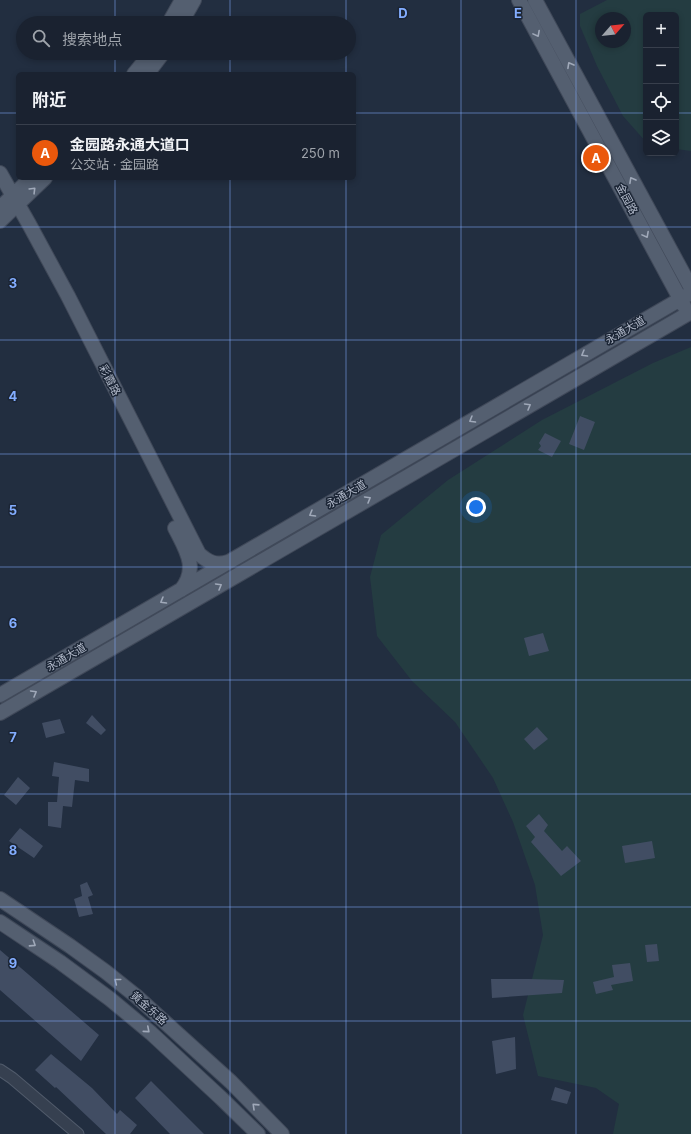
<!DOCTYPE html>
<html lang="zh">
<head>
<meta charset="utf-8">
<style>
	body { margin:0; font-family:Inter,"Noto Sans SC",sans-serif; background:#232a38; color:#f1f3f6 }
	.controls { position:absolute; right:12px; top:12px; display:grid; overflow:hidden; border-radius:6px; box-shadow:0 2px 6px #0003 }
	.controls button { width:36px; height:36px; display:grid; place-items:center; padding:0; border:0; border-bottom:1px solid #383f4c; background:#1a2230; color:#f1f3f6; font:20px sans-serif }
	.compass { position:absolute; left:595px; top:12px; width:36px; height:36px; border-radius:50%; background:#1a2230; box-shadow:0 2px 6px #0003; rotate:62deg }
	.you { position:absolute; left:476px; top:507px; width:14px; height:14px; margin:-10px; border:3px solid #fff; border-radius:50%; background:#1a73e8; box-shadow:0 0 0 6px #1a73e833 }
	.badge { display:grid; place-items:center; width:26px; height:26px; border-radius:50%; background:#ea580c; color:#fff; font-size:13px; font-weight:700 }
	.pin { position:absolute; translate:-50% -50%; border:2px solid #fff; box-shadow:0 1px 4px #0006 }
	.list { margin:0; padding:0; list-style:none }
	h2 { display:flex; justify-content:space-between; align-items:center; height:52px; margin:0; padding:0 16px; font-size:17px }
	h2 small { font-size:13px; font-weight:400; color:#9fa4ab }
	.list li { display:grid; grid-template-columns:26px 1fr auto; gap:12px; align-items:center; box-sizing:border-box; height:56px; padding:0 16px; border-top:1px solid #383f4c }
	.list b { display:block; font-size:15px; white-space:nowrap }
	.list p { margin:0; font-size:13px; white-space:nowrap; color:#9fa4ab }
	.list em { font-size:13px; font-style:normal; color:#9fa4ab }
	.icon { flex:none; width:22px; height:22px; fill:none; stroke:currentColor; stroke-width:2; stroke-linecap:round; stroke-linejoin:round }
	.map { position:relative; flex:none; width:691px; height:1134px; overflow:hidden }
	.search { position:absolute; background:#1a2230; box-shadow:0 2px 6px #0003; left:16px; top:16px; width:340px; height:44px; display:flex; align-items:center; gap:10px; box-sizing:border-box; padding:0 14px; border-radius:22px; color:#9fa4ab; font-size:15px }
	.panel { position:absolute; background:#1a2230; box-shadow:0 2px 6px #0003; left:16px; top:72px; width:340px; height:108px; border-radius:6px }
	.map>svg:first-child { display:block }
	.green { fill:#243c41; fill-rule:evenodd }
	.building { fill:#414d63 }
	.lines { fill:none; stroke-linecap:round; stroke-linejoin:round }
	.minor-casing { stroke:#515b6b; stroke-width:13 }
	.major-casing { stroke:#404959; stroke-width:16 }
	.minor { stroke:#364050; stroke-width:11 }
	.major { stroke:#545f70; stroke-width:14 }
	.oneway { stroke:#a0a9b9 }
	.grid { fill:none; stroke:#83adff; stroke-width:1; stroke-opacity:0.55 }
	.labels { text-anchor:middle; stroke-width:3; stroke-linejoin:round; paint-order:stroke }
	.street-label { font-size:11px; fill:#b3bbcb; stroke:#1b2535 }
	.grid-label { font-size:13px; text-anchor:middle; font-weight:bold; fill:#83adff; stroke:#1b2535; stroke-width:3; stroke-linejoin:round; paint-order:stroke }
</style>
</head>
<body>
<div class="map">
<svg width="691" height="1134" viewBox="0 0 691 1134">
	<rect width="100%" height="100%" fill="#222e40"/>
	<path class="green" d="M 607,0 L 691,0 L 691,151 L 676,149 L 676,15 L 646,15 L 646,142 L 623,116 L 597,66 L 580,26 L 580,14 ZM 601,18 L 625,18 L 625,42 L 601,42 Z
		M 691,347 L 691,1134 L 613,1134 L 619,1104 L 596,1088 L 538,1076 L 523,1015 L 543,935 L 535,885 L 513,822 L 493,778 L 455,722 L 412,681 L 377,636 L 370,577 L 381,535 L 448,480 L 542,420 L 653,363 Z"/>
	<path class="building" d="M 580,416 L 595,422 L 584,450 L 569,444 Z
		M 545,433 L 561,441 L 552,457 L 538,450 L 541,446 L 539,443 Z
		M 543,633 L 549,651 L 529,656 L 524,638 Z
		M 92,715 L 106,730 L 101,735 L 86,723 Z
		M 60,719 L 65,733 L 46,738 L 42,723 Z
		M 537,727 L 548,739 L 534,750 L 524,739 Z
		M 54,762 L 89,769 L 89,782 L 75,780 L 72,807 L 63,806 L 61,828 L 48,826 L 48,802 L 57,802 L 59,777 L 52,776 Z
		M 18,777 L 30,788 L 16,805 L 4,795 Z
		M 539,814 L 548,825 L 544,831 L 562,851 L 567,846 L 581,861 L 561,876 L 531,842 L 535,837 L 526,826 Z
		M 20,828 L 43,846 L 34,858 L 9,841 Z
		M 652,841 L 655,858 L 625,863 L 622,846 Z
		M 87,882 L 93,895 L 88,897 L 93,914 L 79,917 L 74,899 L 82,896 L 80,885 Z
		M 657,944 L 659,961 L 647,962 L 645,945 Z
		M 0,950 L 99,1035 L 81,1061 L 0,990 Z
		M 630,963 L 633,981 L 611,985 L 613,990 L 596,994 L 593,982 L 614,977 L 612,965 Z
		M 491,979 L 529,979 L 564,980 L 562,993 L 492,998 Z
		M 515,1037 L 516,1069 L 496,1074 L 492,1041 Z
		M 51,1054 L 92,1088 L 117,1114 L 120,1110 L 137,1125 L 130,1134 L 106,1134 L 56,1087 L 55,1088 L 35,1070 Z
		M 151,1081 L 204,1134 L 170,1134 L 135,1098 Z
		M 555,1087 L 571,1092 L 567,1104 L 551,1100 Z"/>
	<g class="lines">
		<g class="minor-casing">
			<path id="minor" d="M 0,1070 L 12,1078 L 78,1134"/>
		</g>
		<g class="major-casing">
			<path id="major" d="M 519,0 L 684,306
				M 535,0 L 691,288
				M 169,23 L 182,0
				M 181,23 L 194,0
				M 134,74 L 151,53
				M 147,74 L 163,53
				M 0,173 L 29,224 L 68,296 L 199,554 C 208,562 216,566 228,562
				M 0,208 L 31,178
				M 0,221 L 45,178
				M 175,528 C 186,550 199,568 181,590
				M 0,695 L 691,293
				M 0,713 L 691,312
				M 0,899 L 70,946 L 106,972 L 136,996 L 231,1082 L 282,1134
				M 0,922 L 60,962 L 110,999 L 151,1033 L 221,1098 L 258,1134"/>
		</g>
		<use href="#minor" class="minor"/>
		<use href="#major" class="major"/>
	</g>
	<defs><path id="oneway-chevron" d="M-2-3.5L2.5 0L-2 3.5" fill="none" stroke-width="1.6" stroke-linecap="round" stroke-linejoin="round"/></defs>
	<g class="oneway">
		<use href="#oneway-chevron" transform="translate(537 34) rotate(62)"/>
		<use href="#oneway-chevron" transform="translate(570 65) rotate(-119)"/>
		<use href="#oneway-chevron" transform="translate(632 180) rotate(-119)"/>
		<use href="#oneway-chevron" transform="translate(33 190) rotate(-45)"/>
		<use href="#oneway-chevron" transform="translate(646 235) rotate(62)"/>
		<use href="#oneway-chevron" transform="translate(584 354) rotate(150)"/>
		<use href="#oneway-chevron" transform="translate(528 406) rotate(-30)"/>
		<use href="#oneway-chevron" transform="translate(472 420) rotate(150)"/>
		<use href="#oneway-chevron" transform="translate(368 499) rotate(-30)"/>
		<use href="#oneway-chevron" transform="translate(312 514) rotate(150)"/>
		<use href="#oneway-chevron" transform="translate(219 586) rotate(-30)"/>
		<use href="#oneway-chevron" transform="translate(163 601) rotate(150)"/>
		<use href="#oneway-chevron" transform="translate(34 693) rotate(-30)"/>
		<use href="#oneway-chevron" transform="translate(33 944) rotate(33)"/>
		<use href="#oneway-chevron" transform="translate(117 981) rotate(-141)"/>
		<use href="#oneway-chevron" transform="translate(147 1030) rotate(41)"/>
		<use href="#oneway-chevron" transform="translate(255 1106) rotate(-136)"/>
	</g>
	<path class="grid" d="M 115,0 L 115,23M 230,0 L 230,23M 346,0 L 346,23M 461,0 L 461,1134M 576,0 L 576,1134M 115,53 L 115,74M 230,53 L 230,74M 346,53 L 346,74M 0,113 L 18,113M 354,113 L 646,113M 676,113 L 691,113M 115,178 L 115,1134M 230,178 L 230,1134M 346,178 L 346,1134M 0,227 L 691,227M 0,340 L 691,340M 0,454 L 691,454M 0,567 L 691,567M 0,680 L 691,680M 0,794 L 691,794M 0,907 L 691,907M 0,1021 L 691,1021"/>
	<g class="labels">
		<g class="street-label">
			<text transform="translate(627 199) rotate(62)" y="4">金园路</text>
			<text transform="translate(625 330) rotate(-30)" y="4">永通大道</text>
			<text transform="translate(110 380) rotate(63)" y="4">彩霞路</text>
			<text transform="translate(346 494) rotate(-30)" y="4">永通大道</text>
			<text transform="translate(66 657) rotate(-30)" y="4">永通大道</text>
			<text transform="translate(149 1008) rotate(41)" y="4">黄金东路</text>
		</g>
	</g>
	<g class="grid-label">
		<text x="403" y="18">D</text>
		<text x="518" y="18">E</text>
		<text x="13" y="288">3</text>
		<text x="13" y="401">4</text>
		<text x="13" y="515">5</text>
		<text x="13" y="628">6</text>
		<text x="13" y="742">7</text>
		<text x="13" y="855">8</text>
		<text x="13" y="968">9</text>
	</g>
</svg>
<div class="controls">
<button>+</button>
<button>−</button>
<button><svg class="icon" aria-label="locate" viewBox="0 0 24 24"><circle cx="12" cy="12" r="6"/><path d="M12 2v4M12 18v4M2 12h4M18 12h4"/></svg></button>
<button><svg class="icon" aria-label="layers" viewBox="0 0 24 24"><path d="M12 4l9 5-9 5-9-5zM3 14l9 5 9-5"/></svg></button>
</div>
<svg class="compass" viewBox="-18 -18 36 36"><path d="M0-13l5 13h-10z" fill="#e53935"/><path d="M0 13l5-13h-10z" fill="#9fa4ab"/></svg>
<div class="you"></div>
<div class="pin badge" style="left:596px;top:158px">A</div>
<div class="search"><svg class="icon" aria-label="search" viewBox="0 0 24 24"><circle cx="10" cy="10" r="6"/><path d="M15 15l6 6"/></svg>搜索地点</div>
<section class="panel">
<h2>附近<small></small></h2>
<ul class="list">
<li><span class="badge">A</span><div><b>金园路永通大道口</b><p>公交站 · 金园路</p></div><em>250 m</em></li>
</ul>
</section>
</div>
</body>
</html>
